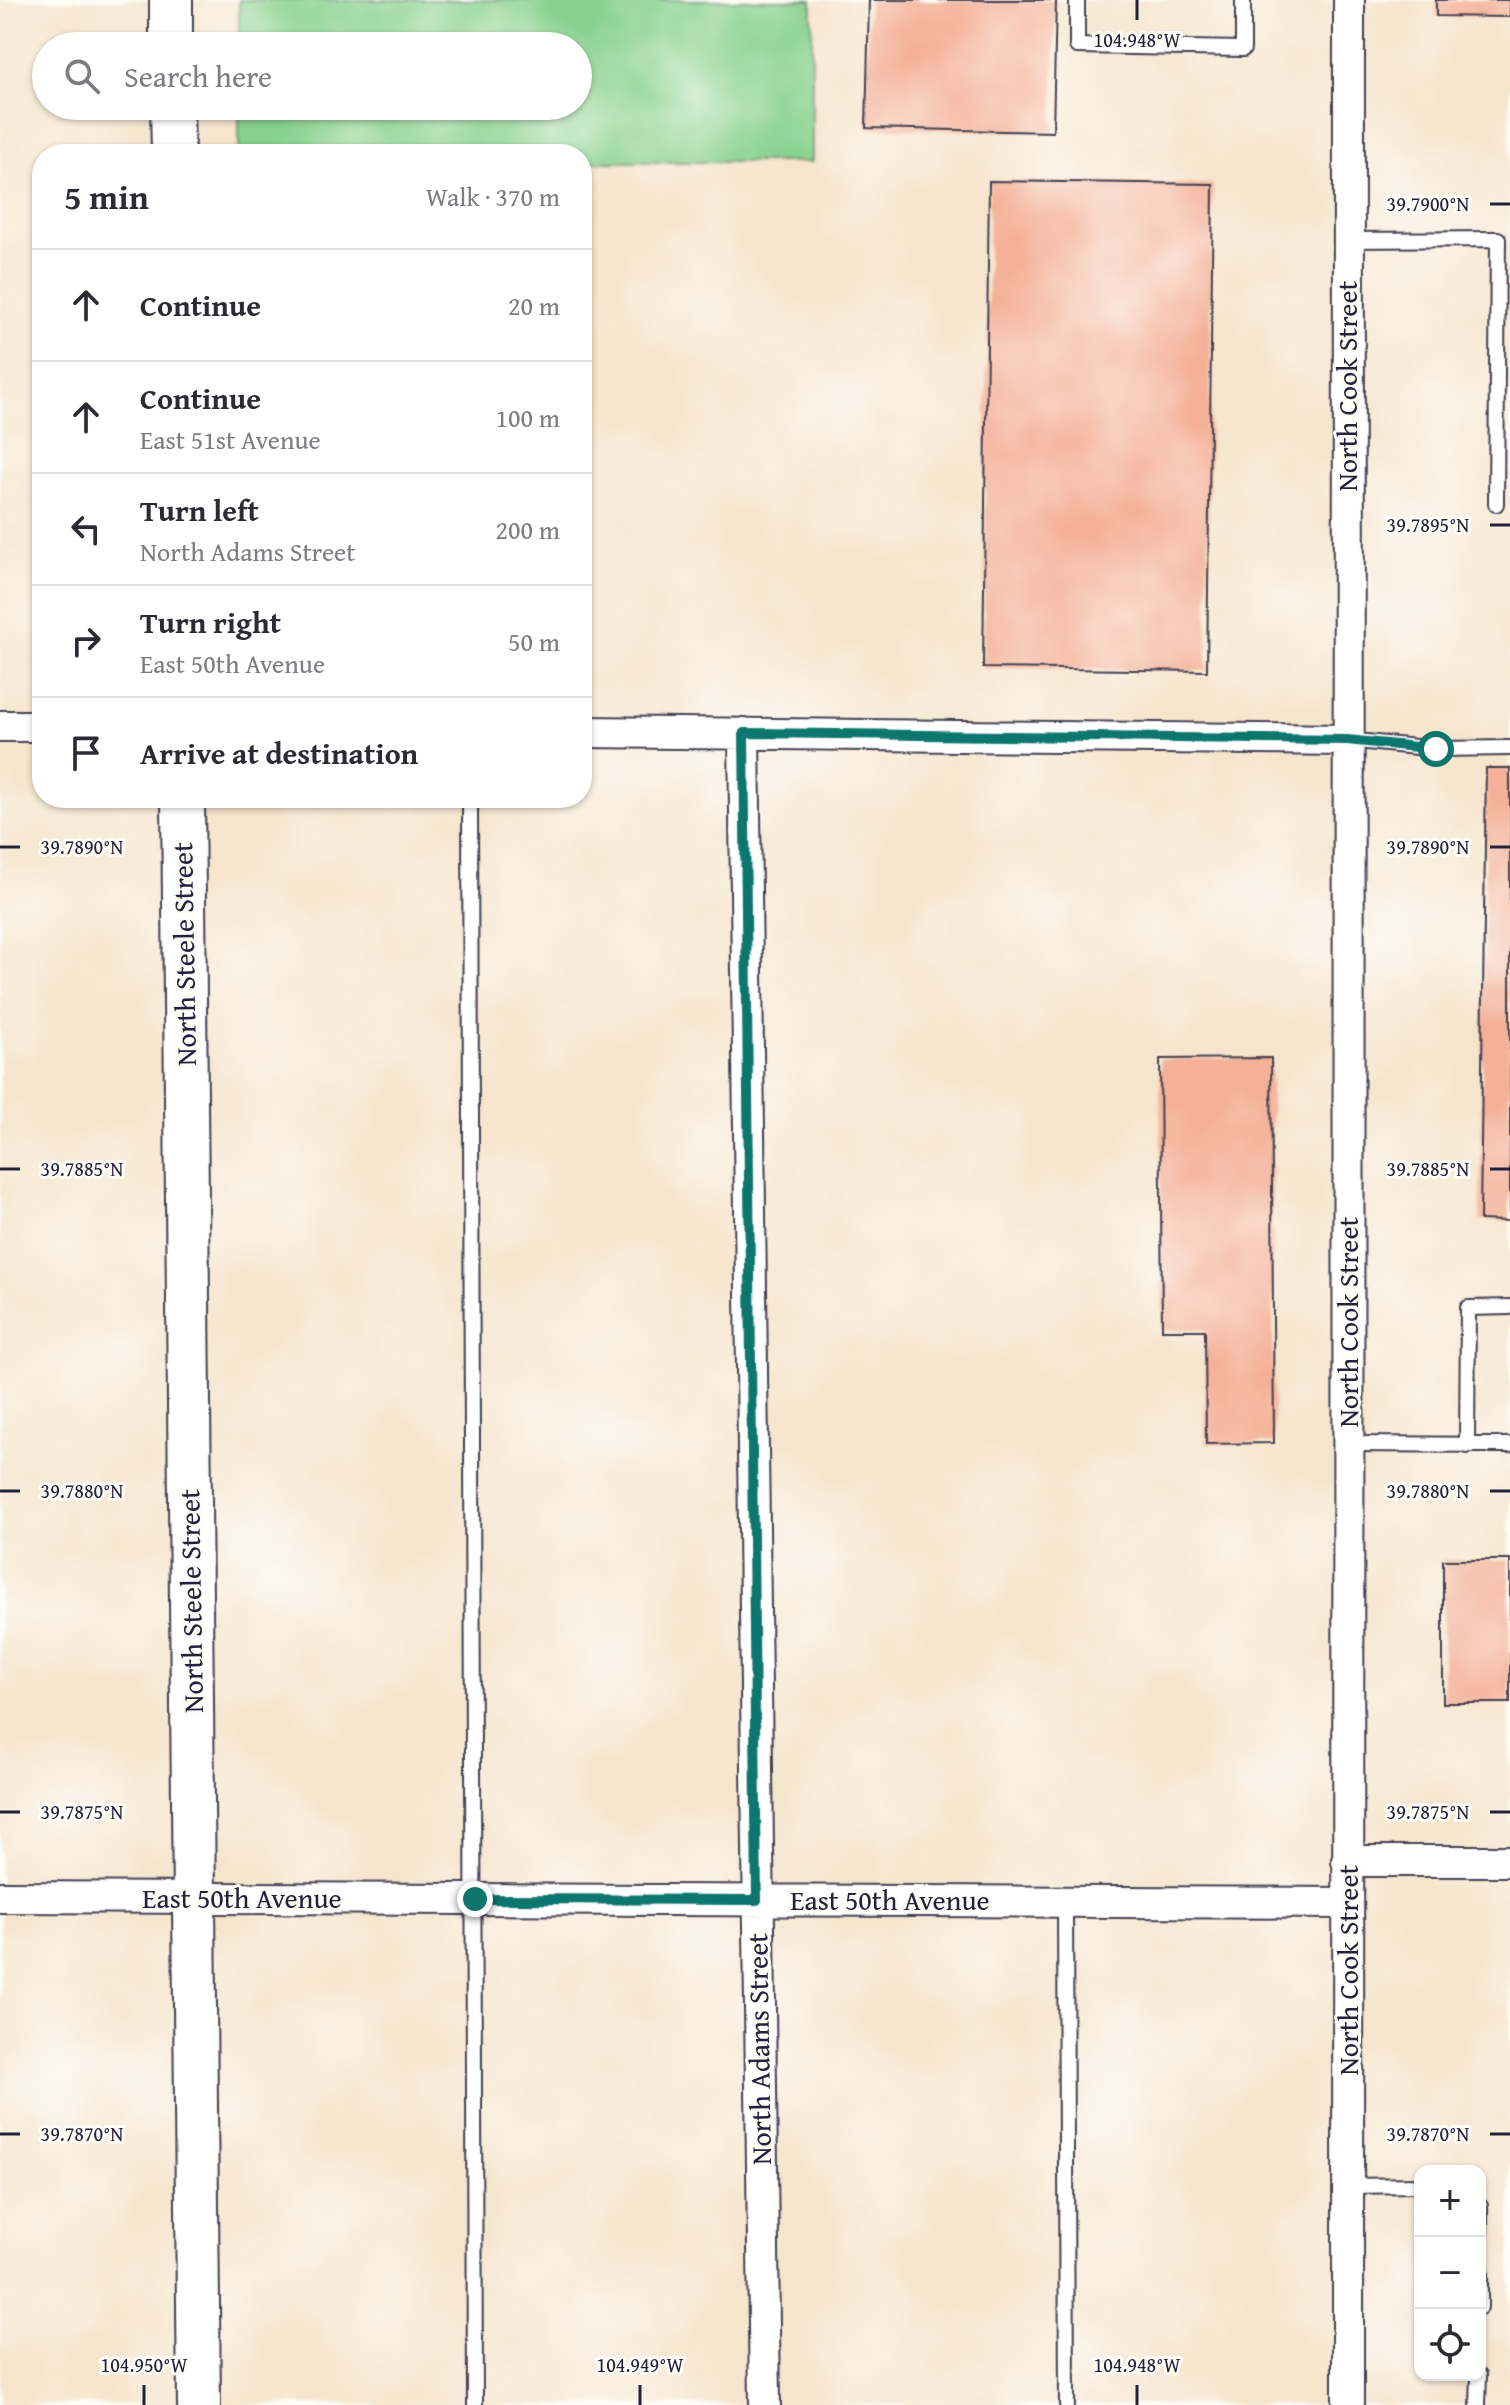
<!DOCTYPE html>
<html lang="en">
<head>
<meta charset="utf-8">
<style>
	body { margin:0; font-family:"Gentium Book Plus",serif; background:#f2f2f3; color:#2b2b33 }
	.controls { position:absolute; right:24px; bottom:24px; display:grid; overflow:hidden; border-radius:16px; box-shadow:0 2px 6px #0004 }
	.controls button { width:72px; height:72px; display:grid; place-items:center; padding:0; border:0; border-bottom:2px solid #e1e1e2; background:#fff; color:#2b2b33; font:40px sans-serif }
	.stop { position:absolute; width:24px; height:24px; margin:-18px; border:6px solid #0f766e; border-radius:50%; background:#fff }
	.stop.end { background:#0f766e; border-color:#fff; box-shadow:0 2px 8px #0008 }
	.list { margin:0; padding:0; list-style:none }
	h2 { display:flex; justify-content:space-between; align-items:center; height:104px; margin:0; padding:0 32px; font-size:34px }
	h2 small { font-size:26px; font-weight:400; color:#7c7c81 }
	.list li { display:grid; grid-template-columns:52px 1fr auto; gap:24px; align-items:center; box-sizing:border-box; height:112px; padding:0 32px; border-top:2px solid #e1e1e2 }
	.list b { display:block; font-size:30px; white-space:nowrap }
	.list p { margin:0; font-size:26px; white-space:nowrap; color:#7c7c81 }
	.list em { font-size:26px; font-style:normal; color:#7c7c81 }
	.icon { flex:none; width:44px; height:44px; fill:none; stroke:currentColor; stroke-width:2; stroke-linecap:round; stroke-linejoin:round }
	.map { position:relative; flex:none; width:1510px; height:2405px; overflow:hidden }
	.search { position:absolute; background:#fff; box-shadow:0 2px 6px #0004; left:32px; top:32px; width:560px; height:88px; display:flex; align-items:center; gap:20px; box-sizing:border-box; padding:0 28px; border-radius:44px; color:#7c7c81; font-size:30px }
	.panel { position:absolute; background:#fff; box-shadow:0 2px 6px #0004; left:32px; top:144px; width:560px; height:664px; border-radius:32px }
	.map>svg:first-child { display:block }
	.green { fill:#88d18e; stroke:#557a64; stroke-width:2 }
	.building { fill:#f4b198 }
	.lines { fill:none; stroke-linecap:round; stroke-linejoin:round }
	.lane-casing { stroke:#423f51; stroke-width:18 }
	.street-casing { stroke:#423f51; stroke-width:34 }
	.secondary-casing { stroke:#423f51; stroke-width:46 }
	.lane { stroke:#fff; stroke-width:14 }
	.street { stroke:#fff; stroke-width:30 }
	.secondary { stroke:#fff; stroke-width:42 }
	.route { stroke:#0f766e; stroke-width:10 }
	.ticks { fill:none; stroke:#22223b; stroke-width:3 }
	.labels { text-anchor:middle; stroke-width:6; stroke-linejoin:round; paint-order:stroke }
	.street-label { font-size:28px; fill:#22223b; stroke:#fdfcf7 }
	.ticks-label { font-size:20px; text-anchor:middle; fill:#22223b; stroke:#fdfcf7; stroke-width:6; stroke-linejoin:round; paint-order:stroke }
</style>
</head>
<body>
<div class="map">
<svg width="1510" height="2405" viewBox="0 0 1510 2405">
	<rect width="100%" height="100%" fill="#fdfcf7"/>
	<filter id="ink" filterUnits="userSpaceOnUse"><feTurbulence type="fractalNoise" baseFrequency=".0125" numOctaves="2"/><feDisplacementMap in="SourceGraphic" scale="16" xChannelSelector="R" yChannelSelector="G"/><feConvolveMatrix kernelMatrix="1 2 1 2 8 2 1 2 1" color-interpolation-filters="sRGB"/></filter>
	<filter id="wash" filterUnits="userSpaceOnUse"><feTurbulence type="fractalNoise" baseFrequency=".006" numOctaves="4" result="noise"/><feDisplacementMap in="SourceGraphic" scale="32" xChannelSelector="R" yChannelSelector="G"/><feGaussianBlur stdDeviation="1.8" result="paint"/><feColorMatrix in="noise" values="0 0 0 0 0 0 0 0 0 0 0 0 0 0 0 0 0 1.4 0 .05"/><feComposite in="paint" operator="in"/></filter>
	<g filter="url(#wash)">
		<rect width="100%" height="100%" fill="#f6e5cd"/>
		<path class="green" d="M 239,0 L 812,0 L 812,162 L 582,162 L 582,154 L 239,154 L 239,106 L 578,106 L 578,46 L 239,46 Z"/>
		<g id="blocks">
			<path class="building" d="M 869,0 L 1056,0 L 1053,132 L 866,128 Z
				M 1436,0 L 1510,0 L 1510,17 L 1436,16 Z
				M 989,181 L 1213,184 L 1207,671 L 983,668 Z
				M 1486,768 L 1510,768 L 1510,1221 L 1480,1220 Z
				M 1271,1058 L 1274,1443 L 1206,1444 L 1205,1330 L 1162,1330 L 1160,1059 Z
				M 1443,1560 L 1510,1560 L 1510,1703 L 1443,1703 Z"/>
		</g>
	</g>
	<g filter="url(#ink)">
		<use href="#blocks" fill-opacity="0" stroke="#423f51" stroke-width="2"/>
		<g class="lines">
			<g class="lane-casing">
				<path id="lane" d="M 1077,0 L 1077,46 L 1243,49 L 1243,0
					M 1347,240 L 1498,239 L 1496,504
					M 1347,740 L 1436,749 L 1510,748
					M 470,798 L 475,2405
					M 1348,1444 L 1510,1445
					M 1467,1446 L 1468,1308 L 1510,1307
					M 1065,1901 L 1067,2405
					M 1348,2186 L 1420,2185
					M 1480,2205 L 1480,2307
					M 1478,2405 L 1479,2375"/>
			</g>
			<g class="street-casing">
				<path id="street" d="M 0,726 L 42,726
					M 582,732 L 1347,740
					M 744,733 L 765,2405
					M 1347,1861 L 1510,1861
					M 0,1897 L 1347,1903
					M 1348,2405 L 1349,0"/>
			</g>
			<g class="secondary-casing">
				<path id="secondary" d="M 171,0 L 171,46
					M 172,106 L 173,154
					M 183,798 L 199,2405"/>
			</g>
			<use href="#lane" class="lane"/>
			<use href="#street" class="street"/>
			<use href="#secondary" class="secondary"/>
		</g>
	</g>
	<g class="lines" filter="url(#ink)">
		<path class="route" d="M 475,1899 L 757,1900 L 744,733 L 1347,740 L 1436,749"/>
	</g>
	<path class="ticks" d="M 1137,0 L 1137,20M 1490,204 L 1510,204M 1490,525 L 1510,525M 0,847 L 20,847M 1490,847 L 1510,847M 0,1169 L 20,1169M 1490,1169 L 1510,1169M 0,1491 L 20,1491M 1490,1491 L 1510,1491M 0,1812 L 20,1812M 1490,1812 L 1510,1812M 0,2134 L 20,2134M 1490,2134 L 1510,2134M 144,2385 L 144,2405M 640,2385 L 640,2405M 1137,2385 L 1137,2405"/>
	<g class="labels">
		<g class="street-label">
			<text transform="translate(1347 386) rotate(-90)" y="10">North Cook Street</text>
			<text transform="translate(184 954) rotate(-91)" y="10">North Steele Street</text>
			<text transform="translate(1348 1322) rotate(-90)" y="10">North Cook Street</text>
			<text transform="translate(191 1601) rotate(-91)" y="10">North Steele Street</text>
			<text x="242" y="1908">East 50th Avenue</text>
			<text x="890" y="1910">East 50th Avenue</text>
			<text transform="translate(1348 1970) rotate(-90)" y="10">North Cook Street</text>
			<text transform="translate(759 2049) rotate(-91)" y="10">North Adams Street</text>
		</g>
	</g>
	<g class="ticks-label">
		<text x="1137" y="47">104.948°W</text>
		<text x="1428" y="211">39.7900°N</text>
		<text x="1428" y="532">39.7895°N</text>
		<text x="82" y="854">39.7890°N</text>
		<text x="1428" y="854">39.7890°N</text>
		<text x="82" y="1176">39.7885°N</text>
		<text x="1428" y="1176">39.7885°N</text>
		<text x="82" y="1498">39.7880°N</text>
		<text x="1428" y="1498">39.7880°N</text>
		<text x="82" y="1819">39.7875°N</text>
		<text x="1428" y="1819">39.7875°N</text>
		<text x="82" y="2141">39.7870°N</text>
		<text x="1428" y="2141">39.7870°N</text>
		<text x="144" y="2372">104.950°W</text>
		<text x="640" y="2372">104.949°W</text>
		<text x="1137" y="2372">104.948°W</text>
	</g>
</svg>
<div class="controls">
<button>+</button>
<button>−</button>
<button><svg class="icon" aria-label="locate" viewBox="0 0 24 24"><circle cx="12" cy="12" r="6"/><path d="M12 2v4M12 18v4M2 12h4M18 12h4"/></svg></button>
</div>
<div class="stop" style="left:1436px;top:749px"></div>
<div class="stop end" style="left:475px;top:1899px"></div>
<div class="search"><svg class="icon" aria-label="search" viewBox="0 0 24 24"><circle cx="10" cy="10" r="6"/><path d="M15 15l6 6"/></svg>Search here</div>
<section class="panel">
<h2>5 min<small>Walk · 370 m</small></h2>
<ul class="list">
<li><svg class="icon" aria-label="ahead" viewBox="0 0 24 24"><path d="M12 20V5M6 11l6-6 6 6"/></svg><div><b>Continue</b></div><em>20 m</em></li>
<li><svg class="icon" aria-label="ahead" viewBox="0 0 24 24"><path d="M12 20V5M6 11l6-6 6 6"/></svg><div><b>Continue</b><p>East 51st Avenue</p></div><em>100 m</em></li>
<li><svg class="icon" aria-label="left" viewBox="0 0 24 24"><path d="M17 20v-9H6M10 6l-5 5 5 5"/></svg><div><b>Turn left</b><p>North Adams Street</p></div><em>200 m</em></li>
<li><svg class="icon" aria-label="right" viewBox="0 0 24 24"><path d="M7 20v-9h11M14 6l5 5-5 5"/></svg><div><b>Turn right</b><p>East 50th Avenue</p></div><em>50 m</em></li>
<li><svg class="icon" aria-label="arrive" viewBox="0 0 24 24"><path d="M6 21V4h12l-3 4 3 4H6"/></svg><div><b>Arrive at destination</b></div></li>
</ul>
</section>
</div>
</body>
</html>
